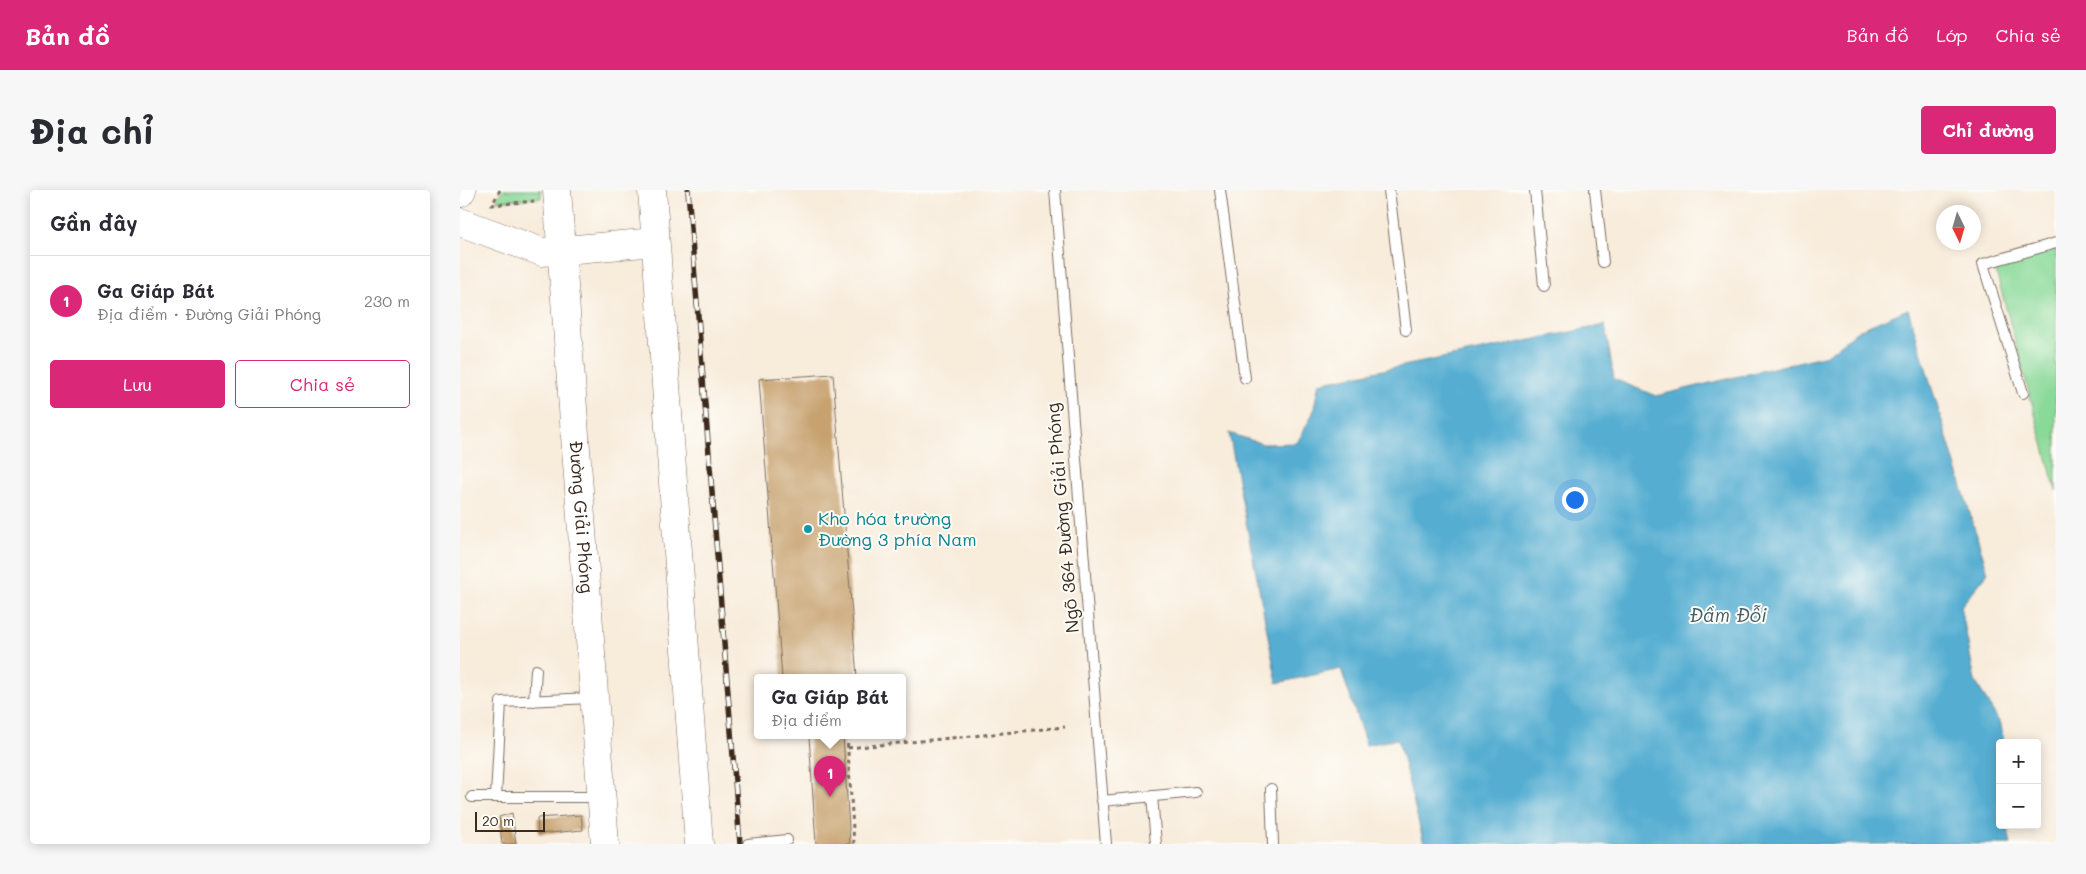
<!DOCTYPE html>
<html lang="vi">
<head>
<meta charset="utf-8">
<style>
	body { margin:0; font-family:Mali,sans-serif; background:#f7f7f7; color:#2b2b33 }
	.controls { position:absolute; right:15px; bottom:15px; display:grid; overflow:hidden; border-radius:5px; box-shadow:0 2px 12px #0003 }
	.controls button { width:45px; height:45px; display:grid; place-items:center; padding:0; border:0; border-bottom:1px solid #e1e1e2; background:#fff; color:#2b2b33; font:25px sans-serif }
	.compass { position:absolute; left:1476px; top:15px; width:45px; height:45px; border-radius:50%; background:#fff; box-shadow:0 2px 12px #0003; rotate:175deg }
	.scale { position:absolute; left:15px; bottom:12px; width:70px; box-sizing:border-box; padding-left:5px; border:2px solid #3b2a1e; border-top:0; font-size:14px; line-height:18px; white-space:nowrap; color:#3b2a1e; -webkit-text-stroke:4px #fdfcf7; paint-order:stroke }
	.you { position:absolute; left:1114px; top:309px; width:18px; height:18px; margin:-12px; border:4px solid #fff; border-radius:50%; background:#1a73e8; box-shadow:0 0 0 8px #1a73e833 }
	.badge { display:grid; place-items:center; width:32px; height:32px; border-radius:50%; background:#db2777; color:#fff; font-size:16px; font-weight:700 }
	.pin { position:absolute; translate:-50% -41px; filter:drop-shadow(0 1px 2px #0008) }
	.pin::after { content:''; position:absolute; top:26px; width:18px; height:15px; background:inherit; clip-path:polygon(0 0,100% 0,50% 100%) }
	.popup { position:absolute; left:294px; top:484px; width:152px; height:65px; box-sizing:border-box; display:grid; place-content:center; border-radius:5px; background:#fff; filter:drop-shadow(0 1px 4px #0005); font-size:16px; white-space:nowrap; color:#7c7c81 }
	.popup b { font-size:19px; color:#2b2b33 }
	.popup::after { content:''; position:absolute; left:50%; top:100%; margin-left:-10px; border:10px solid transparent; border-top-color:#fff }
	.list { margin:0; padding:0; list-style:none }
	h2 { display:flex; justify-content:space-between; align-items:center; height:65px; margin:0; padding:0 20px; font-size:21px }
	h2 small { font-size:16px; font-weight:400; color:#7c7c81 }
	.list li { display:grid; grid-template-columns:32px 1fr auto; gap:15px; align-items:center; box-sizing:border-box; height:90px; padding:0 20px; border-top:1px solid #e1e1e2 }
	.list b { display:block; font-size:19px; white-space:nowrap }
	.list p { margin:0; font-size:16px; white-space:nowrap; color:#7c7c81 }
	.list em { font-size:16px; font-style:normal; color:#7c7c81 }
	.actions { display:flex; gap:10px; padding:15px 20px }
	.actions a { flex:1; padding:11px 0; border:1px solid #db2777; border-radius:5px; text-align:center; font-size:18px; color:#db2777 }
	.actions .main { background:#db2777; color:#fff }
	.map { position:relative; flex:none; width:1596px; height:654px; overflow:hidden; border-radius:5px }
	header { display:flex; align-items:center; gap:30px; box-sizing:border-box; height:70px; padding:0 25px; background:#db2777; color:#fff }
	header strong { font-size:24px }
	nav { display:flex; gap:28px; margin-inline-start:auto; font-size:18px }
	.intro { display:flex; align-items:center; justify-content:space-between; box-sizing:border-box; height:120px; padding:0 30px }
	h1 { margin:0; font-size:35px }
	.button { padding:12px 22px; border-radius:5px; background:#db2777; color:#fff; font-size:18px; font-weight:700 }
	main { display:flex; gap:30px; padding:0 30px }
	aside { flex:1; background:#fff; border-radius:5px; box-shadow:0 2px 12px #0003 }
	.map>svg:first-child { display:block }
	.green { fill:#89d998; stroke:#62825b }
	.water { fill:#54add1; stroke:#486c78 }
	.building { fill:#c7a270 }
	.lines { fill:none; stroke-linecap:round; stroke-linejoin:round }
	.lane-casing { stroke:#7d6e60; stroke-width:12 }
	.secondary-casing { stroke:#7d6e60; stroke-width:29 }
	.primary-casing { stroke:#7d6e60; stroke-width:29 }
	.path { stroke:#7d6e60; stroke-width:3; stroke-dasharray:4 4; stroke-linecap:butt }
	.lane { stroke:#fff; stroke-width:10 }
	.secondary { stroke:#fff; stroke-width:28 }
	.primary { stroke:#fff; stroke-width:28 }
	.rail-casing { stroke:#3b2a1e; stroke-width:5.5 }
	.rail { stroke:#fdfcf7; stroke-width:4; stroke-dasharray:11; stroke-linecap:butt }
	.culture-dot { fill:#0f9aa8; stroke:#fdfcf7; stroke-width:2 }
	.labels { text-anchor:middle; stroke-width:4; stroke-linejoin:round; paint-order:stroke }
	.street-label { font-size:18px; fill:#3b2a1e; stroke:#fdfcf7 }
	.culture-label { font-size:18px; fill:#0d838f; stroke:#fdfcf7; text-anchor:start }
	.water-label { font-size:19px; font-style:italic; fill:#455e66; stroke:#fdfcf7 }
</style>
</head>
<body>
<header>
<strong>Bản đồ</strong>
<nav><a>Bản đồ</a><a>Lớp</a><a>Chia sẻ</a></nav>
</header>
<div class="intro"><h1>Địa chỉ</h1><a class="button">Chỉ đường</a></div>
<main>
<aside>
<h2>Gần đây<small></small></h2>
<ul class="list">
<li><span class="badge">1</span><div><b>Ga Giáp Bát</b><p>Địa điểm · Đường Giải Phóng</p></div><em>230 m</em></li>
</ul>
<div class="actions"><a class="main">Lưu</a><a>Chia sẻ</a></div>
</aside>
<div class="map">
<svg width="1596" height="654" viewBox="0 0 1596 654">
	<rect width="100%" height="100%" fill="#fdfcf7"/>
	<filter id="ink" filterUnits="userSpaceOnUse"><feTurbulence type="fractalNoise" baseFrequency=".02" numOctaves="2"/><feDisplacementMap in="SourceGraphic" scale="10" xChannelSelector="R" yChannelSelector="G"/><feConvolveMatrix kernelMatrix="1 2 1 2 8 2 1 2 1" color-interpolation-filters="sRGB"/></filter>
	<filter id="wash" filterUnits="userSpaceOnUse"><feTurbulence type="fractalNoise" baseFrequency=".0096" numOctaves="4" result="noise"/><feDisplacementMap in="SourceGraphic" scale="20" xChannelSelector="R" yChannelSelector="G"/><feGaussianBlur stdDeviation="1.12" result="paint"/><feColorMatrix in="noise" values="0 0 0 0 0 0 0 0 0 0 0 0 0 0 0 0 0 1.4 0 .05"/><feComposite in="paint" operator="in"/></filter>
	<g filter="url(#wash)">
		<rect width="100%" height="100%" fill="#f8ecdb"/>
		<path class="green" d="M 42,0 L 81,0 L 81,8 L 36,11 Z
			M 1596,59 L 1596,301 L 1535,78 Z"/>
		<path class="water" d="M 1448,119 L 1528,383 L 1501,416 L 1515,491 L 1541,535 L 1544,553 L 1540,553 L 1540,635 L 1547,635 L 1551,654 L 964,654 L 938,549 L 906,555 L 881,479 L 817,493 L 769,243 L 803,254 L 837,253 L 853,223 L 859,193 L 1145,135 L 1154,189 L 1196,206 L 1367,165 L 1399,140 Z"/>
		<g id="blocks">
			<path class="building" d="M 373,184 L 397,488 L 322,488 L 299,189 Z
				M 349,546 L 383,546 L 390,654 L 356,654 Z
				M 52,623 L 56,654 L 42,654 L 39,627 Z
				M 121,625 L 123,640 L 78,644 L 77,628 Z"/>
		</g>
	</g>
	<g filter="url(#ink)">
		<use href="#blocks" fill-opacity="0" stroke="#7d6e60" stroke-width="1"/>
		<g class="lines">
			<g class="lane-casing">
				<path id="lane" d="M 595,0 L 646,654
					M 760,0 L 785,188
					M 929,0 L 946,140
					M 1075,0 L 1084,96
					M 1135,0 L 1143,72
					M 1563,203 L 1523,74 L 1596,53
					M 74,511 L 76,480
					M 811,599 L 813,654
					M 692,606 L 696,654
					M 12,607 L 141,607
					M 36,607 L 41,512 L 132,508
					M 642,611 L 736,602
					M 288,654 L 327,650"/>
			</g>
			<g class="secondary-casing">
				<path id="secondary" d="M 0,3 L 2,0
					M 0,32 L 82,62 L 195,52"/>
			</g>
			<g class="primary-casing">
				<g id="primary">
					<path id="s1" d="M 97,0 L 145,654"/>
					<path d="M 192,0 L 239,654"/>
				</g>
			</g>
			<path class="path" d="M 40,0 L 32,15 L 74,11
				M 387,546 L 394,654
				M 388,558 L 605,537"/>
			<use href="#lane" class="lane"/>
			<use href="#secondary" class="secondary"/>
			<use href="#primary" class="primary"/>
			<g class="rail-casing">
				<path id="rail" d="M 228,0 L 280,654"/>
			</g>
			<use href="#rail" class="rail"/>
		</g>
	</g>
	<circle class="culture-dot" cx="348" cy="339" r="5"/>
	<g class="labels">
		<g class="street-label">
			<text dy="6" stroke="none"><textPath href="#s1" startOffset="328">Đường Giải Phóng</textPath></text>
			<text transform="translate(603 328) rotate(-95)" y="6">Ngõ 364 Đường Giải Phóng</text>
		</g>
		<g class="culture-label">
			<text x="358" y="335">Kho hóa trường<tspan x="358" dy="21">Đường 3 phía Nam</tspan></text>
		</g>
		<g class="water-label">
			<text x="1268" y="432">Đầm Đỗi</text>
		</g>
	</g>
</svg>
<div class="controls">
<button>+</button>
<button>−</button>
</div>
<svg class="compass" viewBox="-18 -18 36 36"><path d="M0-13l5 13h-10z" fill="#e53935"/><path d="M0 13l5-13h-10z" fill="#7c7c81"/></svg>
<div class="scale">20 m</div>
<div class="you"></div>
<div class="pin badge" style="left:370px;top:607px">1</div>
<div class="popup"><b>Ga Giáp Bát</b>Địa điểm</div>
</div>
</main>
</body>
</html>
